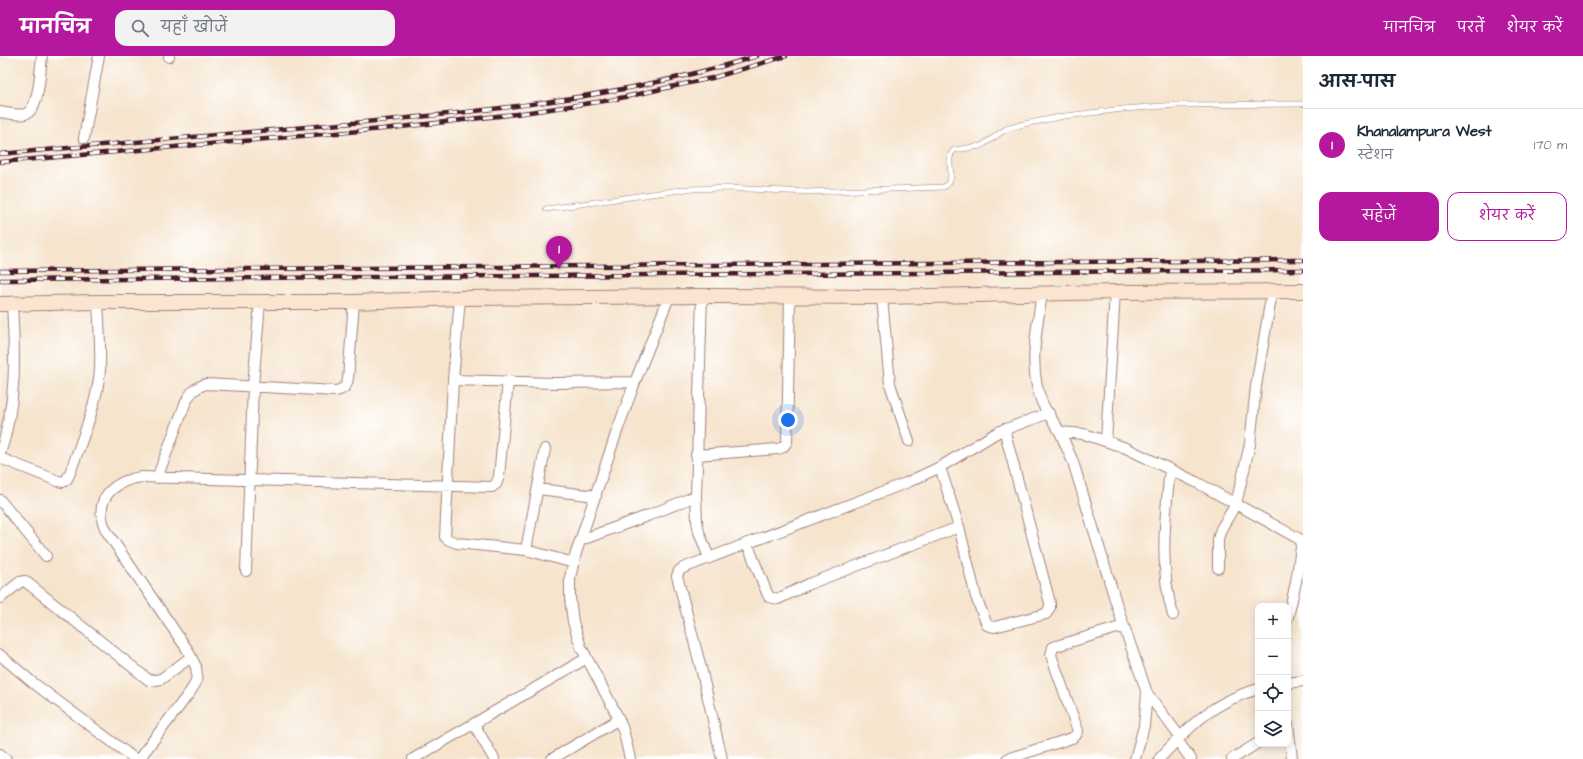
<!DOCTYPE html>
<html lang="hi">
<head>
<meta charset="utf-8">
<style>
	body { margin:0; font-family:"Architects Daughter","Playpen Sans Deva",sans-serif; background:#f2f2f3; color:#1f2937 }
	.controls { position:absolute; right:12px; bottom:12px; display:grid; overflow:hidden; border-radius:8px; box-shadow:0 2px 10px #0003 }
	.controls button { width:36px; height:36px; display:grid; place-items:center; padding:0; border:0; border-bottom:1px solid #e0e1e3; background:#fff; color:#1f2937; font:20px sans-serif }
	.you { position:absolute; left:788px; top:364px; width:14px; height:14px; margin:-10px; border:3px solid #fff; border-radius:50%; background:#1a73e8; box-shadow:0 0 0 6px #1a73e833 }
	.badge { display:grid; place-items:center; width:26px; height:26px; border-radius:50%; background:#b5179e; color:#fff; font-size:13px; font-weight:700 }
	.pin { position:absolute; translate:-50% -33px; filter:drop-shadow(0 1px 2px #0008) }
	.pin::after { content:''; position:absolute; top:21px; width:14px; height:12px; background:inherit; clip-path:polygon(0 0,100% 0,50% 100%) }
	.list { margin:0; padding:0; list-style:none }
	h2 { display:flex; justify-content:space-between; align-items:center; height:52px; margin:0; padding:0 16px; font-size:17px }
	h2 small { font-size:13px; font-weight:400; color:#747a83 }
	.list li { display:grid; grid-template-columns:26px 1fr auto; gap:12px; align-items:center; box-sizing:border-box; height:72px; padding:0 16px; border-top:1px solid #e0e1e3 }
	.list b { display:block; font-size:15px; white-space:nowrap }
	.list p { margin:0; font-size:13px; white-space:nowrap; color:#747a83 }
	.list em { font-size:13px; font-style:normal; color:#747a83 }
	.actions { display:flex; gap:8px; padding:12px 16px }
	.actions a { flex:1; padding:9px 0; border:1px solid #b5179e; border-radius:12px; text-align:center; font-size:14px; color:#b5179e }
	.actions .main { background:#b5179e; color:#fff }
	.icon { flex:none; width:22px; height:22px; fill:none; stroke:currentColor; stroke-width:2; stroke-linecap:round; stroke-linejoin:round }
	.map { position:relative; flex:none; width:1303px; height:703px; overflow:hidden }
	header { display:flex; align-items:center; gap:24px; box-sizing:border-box; height:56px; padding:0 20px; background:#b5179e; color:#fff }
	header strong { font-size:19px }
	nav { display:flex; gap:22px; margin-inline-start:auto; font-size:14px }
	.search { width:280px; height:36px; background:#f2f2f3; display:flex; align-items:center; gap:10px; box-sizing:border-box; padding:0 14px; border-radius:12px; color:#747a83; font-size:15px }
	main { display:flex }
	aside { flex:1; background:#fff }
	.map>svg:first-child { display:block }
	.lines { fill:none; stroke-linecap:round; stroke-linejoin:round }
	.lane-casing { stroke:#a0827c; stroke-width:6 }
	.street-casing { stroke:#a0827c; stroke-width:12 }
	.secondary-casing { stroke:#a0827c; stroke-width:16 }
	.lane { stroke:#fff; stroke-width:5 }
	.street { stroke:#fff; stroke-width:10 }
	.secondary { stroke:#fce5d0; stroke-width:14 }
	.rail-casing { stroke:#4a1f2b; stroke-width:4.5 }
	.rail { stroke:#fff; stroke-width:3; stroke-dasharray:9; stroke-linecap:butt }
</style>
</head>
<body>
<header>
<strong>मानचित्र</strong>
<div class="search"><svg class="icon" aria-label="search" viewBox="0 0 24 24"><circle cx="10" cy="10" r="6"/><path d="M15 15l6 6"/></svg>यहाँ खोजें</div>
<nav><a>मानचित्र</a><a>परतें</a><a>शेयर करें</a></nav>
</header>
<main>
<div class="map">
<svg width="1303" height="703" viewBox="0 0 1303 703">
	<rect width="100%" height="100%" fill="#fff"/>
	<filter id="ink" filterUnits="userSpaceOnUse"><feTurbulence type="fractalNoise" baseFrequency=".025" numOctaves="2"/><feDisplacementMap in="SourceGraphic" scale="8" xChannelSelector="R" yChannelSelector="G"/><feConvolveMatrix kernelMatrix="1 2 1 2 8 2 1 2 1" color-interpolation-filters="sRGB"/></filter>
	<filter id="wash" filterUnits="userSpaceOnUse"><feTurbulence type="fractalNoise" baseFrequency=".012" numOctaves="4" result="noise"/><feDisplacementMap in="SourceGraphic" scale="16" xChannelSelector="R" yChannelSelector="G"/><feGaussianBlur stdDeviation="0.9" result="paint"/><feColorMatrix in="noise" values="0 0 0 0 0 0 0 0 0 0 0 0 0 0 0 0 0 1.4 0 .05"/><feComposite in="paint" operator="in"/></filter>
	<g filter="url(#wash)">
		<rect width="100%" height="100%" fill="#f6e4cd"/>
	</g>
	<g filter="url(#ink)">
		<g class="lines">
			<g class="lane-casing">
				<path id="lane" d="M 546,153 L 687,133 L 728,132 L 807,136 L 944,131 C 959,123 943,104 954,94 L 981,90 L 1006,73 L 1024,68 L 1065,60 L 1123,53 L 1177,49 L 1303,48"/>
			</g>
			<g class="street-casing">
				<path id="street" d="M 169,1 L 169,0
					M 0,56 C 8,57 18,60 25,58 C 40,54 40,13 42,0
					M 84,82 L 99,0
					M 1042,237 C 1037,274 1028,308 1041,344 C 1045,355 1054,366 1060,376 L 1084,378 L 1126,392 L 1196,426 L 1303,485
					M 702,240 L 696,440 L 697,465 L 699,476 L 709,502
					M 882,241 L 890,328 L 909,385
					M 460,242 L 453,324 L 445,481 L 449,484 L 457,487 L 526,494 L 574,507
					M 453,324 L 555,327 L 635,326
					M 1060,376 L 1073,406 L 1118,553 L 1147,637 L 1144,670 L 1135,703
					M 1106,385 L 1115,236
					M 0,398 C 17,346 15,301 12,248
					M 696,399 L 778,393 L 783,391 L 787,386 L 790,241
					M 0,402 L 58,425 L 63,426 L 67,423 L 70,417 C 81,386 98,346 100,313 C 101,291 99,268 98,246
					M 940,411 L 959,471 L 976,541 L 987,569 L 994,571 L 1046,558 L 1050,551 L 1050,547 L 1004,373
					M 1170,413 C 1165,462 1159,512 1173,559
					M 157,422 L 185,348 C 190,337 194,332 206,328 L 336,335 C 344,333 346,331 348,323 L 354,246
					M 538,433 L 596,440
					M 0,444 L 46,500
					M 581,484 L 647,460 L 696,440
					M 747,487 L 767,537 L 769,541 L 778,543 L 809,528 L 959,471
					M 526,494 L 545,393
					M 1218,512 L 1218,483 L 1221,473 L 1236,448 L 1250,388 L 1256,330 L 1272,236
					M 246,515 L 253,330 L 260,246
					M 0,542 L 20,526 L 25,525 L 150,625 L 161,623 L 191,601
					M 1288,561 L 1296,526 L 1302,484
					M 0,599 L 32,626 L 135,703
					M 1288,627 L 1303,625
					M 1147,637 L 1180,681
					M 474,668 L 494,703
					M 1288,668 L 1292,703
					M 1177,684 L 1191,703
					M 0,698 L 6,703
					M 139,703 L 190,636 L 195,628 L 197,620 L 196,611 L 187,593 L 107,476 C 105,472 102,466 102,461 C 98,437 120,424 141,421 L 492,431 L 496,428 L 499,421 L 508,325
					M 413,703 L 587,602
					M 552,703 L 619,663
					M 630,703 L 624,677 L 619,663 L 581,591 L 573,566 L 570,542 L 570,521 L 576,497 L 618,372 L 635,326 L 669,241
					M 722,703 L 701,612 L 677,520 L 679,515 L 683,512 L 906,427 L 940,411 L 998,376 L 1049,357
					M 1007,703 L 1072,682 L 1076,679 L 1078,675 L 1051,599 L 1053,591 L 1124,570
					M 1159,703 C 1191,669 1212,646 1258,633
					M 1232,703 L 1258,687"/>
			</g>
			<g class="secondary-casing">
				<path id="secondary" d="M 0,248 L 98,246 L 354,246 L 460,242 L 702,240 L 882,241 L 1115,236 L 1303,235"/>
			</g>
			<use href="#lane" class="lane"/>
			<use href="#street" class="street"/>
			<use href="#secondary" class="secondary"/>
			<g class="rail-casing">
				<path id="rail" d="M 0,98 C 110,88 219,79 329,69 C 473,57 618,43 757,0
					M 0,106 L 383,73 L 516,58 L 611,44 L 712,22 L 786,0
					M 0,215 L 1303,204
					M 0,224 L 1303,214"/>
			</g>
			<use href="#rail" class="rail"/>
		</g>
	</g>
</svg>
<div class="controls">
<button>+</button>
<button>−</button>
<button><svg class="icon" aria-label="locate" viewBox="0 0 24 24"><circle cx="12" cy="12" r="6"/><path d="M12 2v4M12 18v4M2 12h4M18 12h4"/></svg></button>
<button><svg class="icon" aria-label="layers" viewBox="0 0 24 24"><path d="M12 4l9 5-9 5-9-5zM3 14l9 5 9-5"/></svg></button>
</div>
<div class="you"></div>
<div class="pin badge" style="left:559px;top:213px">1</div>
</div>
<aside>
<h2>आस-पास<small></small></h2>
<ul class="list">
<li><span class="badge">1</span><div><b>Khanalampura West</b><p>स्टेशन</p></div><em>170 m</em></li>
</ul>
<div class="actions"><a class="main">सहेजें</a><a>शेयर करें</a></div>
</aside>
</main>
</body>
</html>
